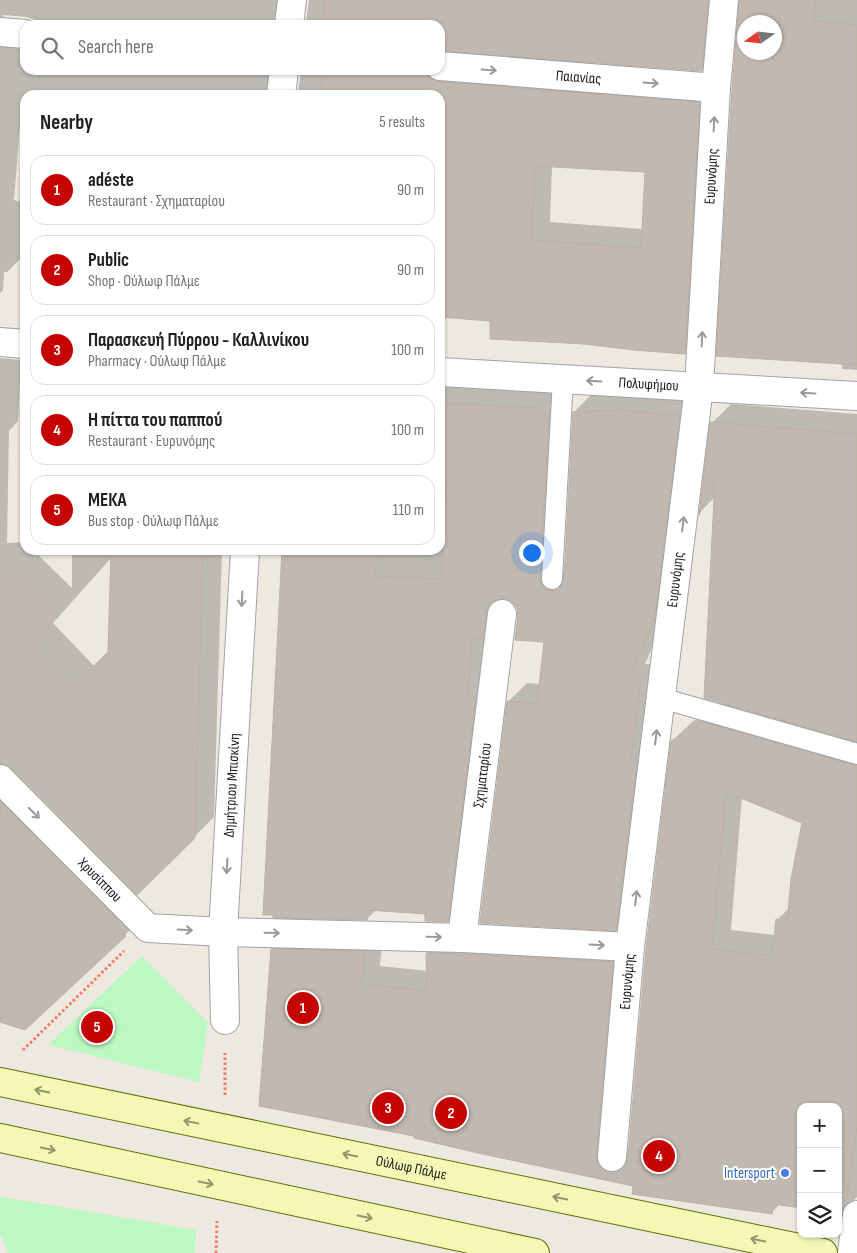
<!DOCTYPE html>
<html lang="en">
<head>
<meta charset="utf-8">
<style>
	body { margin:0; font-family:"Sofia Sans Condensed",sans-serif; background:#f6f6f6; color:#202124 }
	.controls { position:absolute; right:15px; bottom:15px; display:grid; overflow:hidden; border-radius:10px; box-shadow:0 1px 4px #0004 }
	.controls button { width:45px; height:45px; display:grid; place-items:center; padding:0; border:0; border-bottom:1px solid #e0e0e0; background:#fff; color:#202124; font:25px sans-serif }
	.compass { position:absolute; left:737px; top:15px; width:45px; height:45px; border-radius:50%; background:#fff; box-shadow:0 1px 4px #0004; rotate:256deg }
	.you { position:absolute; left:531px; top:552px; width:18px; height:18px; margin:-12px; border:4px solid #fff; border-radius:50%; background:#1a73e8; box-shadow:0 0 0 8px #1a73e833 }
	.badge { display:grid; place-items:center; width:32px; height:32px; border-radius:50%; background:#c50402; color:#fff; font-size:16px; font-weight:700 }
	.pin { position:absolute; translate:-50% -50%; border:2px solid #fff; box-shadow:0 1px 5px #0006 }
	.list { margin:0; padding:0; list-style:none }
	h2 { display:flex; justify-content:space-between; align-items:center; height:65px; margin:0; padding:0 20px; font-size:21px }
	h2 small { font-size:16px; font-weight:400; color:#757577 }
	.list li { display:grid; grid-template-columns:32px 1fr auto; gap:15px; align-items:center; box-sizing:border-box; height:70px; margin:0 10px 10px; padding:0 10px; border:1px solid #e0e0e0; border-radius:15px }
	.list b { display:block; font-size:19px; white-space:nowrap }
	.list p { margin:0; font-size:16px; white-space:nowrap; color:#757577 }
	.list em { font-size:16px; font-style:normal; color:#757577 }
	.icon { flex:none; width:28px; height:28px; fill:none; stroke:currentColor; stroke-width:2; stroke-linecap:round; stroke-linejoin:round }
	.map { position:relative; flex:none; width:857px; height:1253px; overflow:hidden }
	.search { position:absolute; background:#fff; box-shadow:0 1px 4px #0004; left:20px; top:20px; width:425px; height:55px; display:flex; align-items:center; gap:12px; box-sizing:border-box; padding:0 18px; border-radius:15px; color:#757577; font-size:19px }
	.panel { position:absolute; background:#fff; box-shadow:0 1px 4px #0004; left:20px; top:90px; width:425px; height:465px; border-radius:15px }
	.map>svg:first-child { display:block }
	.park { fill:#bdf8c2 }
	.shadow { fill:#0003; fill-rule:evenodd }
	.building { fill:#c1b9b1; stroke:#beb0a4; fill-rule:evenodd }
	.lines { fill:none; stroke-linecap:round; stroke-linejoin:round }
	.service-casing { stroke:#a3a3a3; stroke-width:22 }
	.minor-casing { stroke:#a3a3a3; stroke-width:30 }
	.secondary-casing { stroke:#636f06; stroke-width:30 }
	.path { stroke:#f87867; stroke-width:3; stroke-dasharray:2.5 2.5; stroke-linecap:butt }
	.service { stroke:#fff; stroke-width:20 }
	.minor { stroke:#fff; stroke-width:28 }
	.secondary { stroke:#f4f8b4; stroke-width:28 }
	.oneway { stroke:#999 }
	.oneway2 { stroke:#939570 }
	.shop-dot { fill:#3f7fe0; stroke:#fff; stroke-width:2 }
	.labels { text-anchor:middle; stroke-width:4; stroke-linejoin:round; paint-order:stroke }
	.street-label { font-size:15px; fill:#1c1c1c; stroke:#fff }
	.shop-label { font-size:15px; fill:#366cbe; stroke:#fff; text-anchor:end }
</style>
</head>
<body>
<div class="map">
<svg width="857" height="1253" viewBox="0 0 857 1253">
	<rect width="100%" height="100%" fill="#ede9e1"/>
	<path class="park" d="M 142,956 L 208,1023 L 199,1082 L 48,1045 Z
		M 0,1197 L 196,1230 L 195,1253 L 8,1253 L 0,1233 Z"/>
	<path class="shadow" d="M 0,0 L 292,0 L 298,19 L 306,22 L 309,0 L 725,0 L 720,51 L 701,70 L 443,49 L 444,54 L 718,84 L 703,334 L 685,352 L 491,320 L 440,316 L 440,95 L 25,95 L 25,123 L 20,123 L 14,200 L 25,203 L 25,259 L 21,258 L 7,272 L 4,272 L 3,290 L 0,293 ZM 3,15 L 27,17 L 35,20 L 39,25 L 440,25 L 440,70 L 301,70 L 298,92 L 290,89 L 284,70 L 25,70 L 25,30 L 4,19 ZM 552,165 L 647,171 L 643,229 L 550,222 Z
		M 741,0 L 857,0 L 857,370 L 842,369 L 842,363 L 718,355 ZM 744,22 L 774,22 L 774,52 L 744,52 Z
		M 0,358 L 21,360 L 18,421 L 9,431 L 7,543 L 25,542 L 25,550 L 33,550 L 72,588 L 72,550 L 222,550 L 214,817 L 194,837 L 12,767 L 4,762 L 8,770 L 144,916 L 125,935 L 0,1021 ZM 112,557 L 110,652 L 95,667 L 53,623 Z
		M 440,383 L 557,390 L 560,566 L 566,572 L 574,412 L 593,393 L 698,398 L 673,599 L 645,664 L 658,665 L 634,911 L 616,929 L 508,702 L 527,683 L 540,684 L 545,641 L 519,616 L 518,608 L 512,600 L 504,597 L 466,902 L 448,921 L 426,913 L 376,910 L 367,919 L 283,550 L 440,550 Z
		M 731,404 L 857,414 L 857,1197 L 841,1213 L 838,1107 L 801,1107 L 780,1204 L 772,1212 L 635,1185 L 415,1135 L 272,949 L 291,930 L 383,933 L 380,966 L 428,971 L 427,953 L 446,934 L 631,943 L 622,1151 L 629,1154 L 672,741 L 692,722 L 725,703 L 715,497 L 701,511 L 712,423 ZM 742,797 L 803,822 L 789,908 L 777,920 L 775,935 L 731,930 Z"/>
	<path class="building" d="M 325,0 L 708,0 L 702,71 L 440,51 L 440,25 L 324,25 Z
		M 739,0 L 816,0 L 814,21 L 857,25 L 857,365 L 716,356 L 732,89 ZM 744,22 L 774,22 L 774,52 L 744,52 Z
		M 322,70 L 425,70 L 431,79 L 439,82 L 700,102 L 685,354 L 634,350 L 584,344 L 490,339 L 490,321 L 440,317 L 440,95 L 321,95 ZM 535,166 L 645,172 L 641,248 L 532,240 Z
		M 440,403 L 539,408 L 538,412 L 549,412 L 540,578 L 541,584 L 545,589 L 552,591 L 557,590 L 562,586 L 564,580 L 573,412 L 620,410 L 680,416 L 655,618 L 627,682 L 640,684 L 631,763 L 637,759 L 616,931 L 480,923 L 507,701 L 537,704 L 544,642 L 515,640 L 518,616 L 517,608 L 511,601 L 503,598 L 495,600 L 489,605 L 486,612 L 483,638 L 472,638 L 468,697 L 476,698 L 448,922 L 425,921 L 425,914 L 368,910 L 367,920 L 273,918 L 273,915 L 263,915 L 282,550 L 377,550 L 375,576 L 441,579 L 446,485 L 440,484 Z
		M 710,422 L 857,434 L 857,742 L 704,698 L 715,478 L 699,515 Z
		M 111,550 L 203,550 L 195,838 L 137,895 L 11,768 L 5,764 L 0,764 L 0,588 L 16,572 L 59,615 L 34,643 L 74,685 L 108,652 Z
		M 703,722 L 857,766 L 857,1127 L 846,1204 L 841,1214 L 838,1214 L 838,1107 L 801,1107 L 801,1208 L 774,1204 L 772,1214 L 632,1194 L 633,1186 L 478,1153 L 414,1138 L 414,1136 L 259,1106 L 271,949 L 365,951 L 362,984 L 427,991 L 426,953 L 613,962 L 596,1156 L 598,1163 L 603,1169 L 610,1172 L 618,1171 L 624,1166 L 628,1158 L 646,949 L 671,741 ZM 726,792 L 802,823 L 791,879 L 787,922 L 776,919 L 772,956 L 712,949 Z
		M 0,801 L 114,916 L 111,920 L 126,936 L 25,1030 L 0,1022 Z"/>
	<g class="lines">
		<g class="service-casing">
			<path id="service" d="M 552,579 L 563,379
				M 661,698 L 857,754"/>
		</g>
		<g class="minor-casing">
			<g id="minor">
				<path d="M 289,25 L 292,0"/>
				<path d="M 0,32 L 25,34"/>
				<path id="s1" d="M 440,66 L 716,88"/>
				<path d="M 281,95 L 284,70"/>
				<path d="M 0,342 L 25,344"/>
				<path id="s2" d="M 440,372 L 857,396"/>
				<path id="s3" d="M 0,779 L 148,928 L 223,932 L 462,938 L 630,947"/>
				<path id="s4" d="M 462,938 L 502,614"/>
				<path id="s5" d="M 225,1020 L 223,932 L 245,550"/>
				<path id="s6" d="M 612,1157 L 630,947 L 699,387 L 716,88 L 724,0"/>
				<path d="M 852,1253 L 857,1215"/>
			</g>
		</g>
		<g class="secondary-casing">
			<g id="secondary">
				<path id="s7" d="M 0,1082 L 823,1253"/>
				<path d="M 0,1138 L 535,1253"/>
			</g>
		</g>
		<path class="path" d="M 23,1050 L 124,951
			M 225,1095 L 225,1053
			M 216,1253 L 217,1221"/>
		<use href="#service" class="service"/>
		<use href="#minor" class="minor"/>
		<use href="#secondary" class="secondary"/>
	</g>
	<defs><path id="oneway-shaft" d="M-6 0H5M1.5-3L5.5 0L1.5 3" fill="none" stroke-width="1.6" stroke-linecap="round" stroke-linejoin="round" transform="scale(1.25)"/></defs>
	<g class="oneway">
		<use href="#oneway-shaft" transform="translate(489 70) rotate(4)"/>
		<use href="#oneway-shaft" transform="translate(651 83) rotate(4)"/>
		<use href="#oneway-shaft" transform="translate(714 124) rotate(-87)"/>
		<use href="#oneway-shaft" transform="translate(702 339) rotate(-87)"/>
		<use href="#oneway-shaft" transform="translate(594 381) rotate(-177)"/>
		<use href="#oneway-shaft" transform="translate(808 393) rotate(-177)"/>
		<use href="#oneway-shaft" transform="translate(683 524) rotate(-83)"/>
		<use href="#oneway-shaft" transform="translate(242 599) rotate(93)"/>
		<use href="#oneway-shaft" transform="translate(656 737) rotate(-83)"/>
		<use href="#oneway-shaft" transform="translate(34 813) rotate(45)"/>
		<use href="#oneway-shaft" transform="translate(227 866) rotate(93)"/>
		<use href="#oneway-shaft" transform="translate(636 898) rotate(-83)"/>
		<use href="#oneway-shaft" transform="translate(185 930) rotate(3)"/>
		<use href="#oneway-shaft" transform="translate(272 933) rotate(1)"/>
		<use href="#oneway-shaft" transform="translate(434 937) rotate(1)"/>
		<use href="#oneway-shaft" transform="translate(597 945) rotate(3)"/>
	</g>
	<g class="oneway2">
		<use href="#oneway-shaft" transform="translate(42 1091) rotate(-168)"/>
		<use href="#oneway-shaft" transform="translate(191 1122) rotate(-168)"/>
		<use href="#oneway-shaft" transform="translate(48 1149) rotate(12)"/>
		<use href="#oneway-shaft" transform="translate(350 1155) rotate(-168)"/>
		<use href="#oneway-shaft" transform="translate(206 1183) rotate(12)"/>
		<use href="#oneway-shaft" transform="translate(560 1198) rotate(-168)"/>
		<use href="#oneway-shaft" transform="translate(365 1217) rotate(12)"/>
		<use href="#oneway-shaft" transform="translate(758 1240) rotate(-168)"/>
	</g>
	<circle class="shop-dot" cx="785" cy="1173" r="5"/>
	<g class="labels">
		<g class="street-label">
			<text dy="5" stroke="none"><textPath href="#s1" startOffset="139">Παιανίας</textPath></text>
			<text dy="5" stroke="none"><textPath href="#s6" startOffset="986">Ευρυνόμης</textPath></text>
			<text dy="5" stroke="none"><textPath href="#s2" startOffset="209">Πολυφήμου</textPath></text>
			<text dy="5" stroke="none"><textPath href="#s6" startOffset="581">Ευρυνόμης</textPath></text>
			<text dy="5" stroke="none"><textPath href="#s4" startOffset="164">Σχηματαρίου</textPath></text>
			<text dy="5" stroke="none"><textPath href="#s5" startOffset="235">Δημήτριου Μπισκίνη</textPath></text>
			<text dy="5" stroke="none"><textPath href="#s3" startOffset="142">Χρυσίππου</textPath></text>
			<text dy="5" stroke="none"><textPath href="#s6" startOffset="176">Ευρυνόμης</textPath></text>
			<text dy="5" stroke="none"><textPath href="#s7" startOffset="420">Ούλωφ Πάλμε</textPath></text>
		</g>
		<g class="shop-label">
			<text x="775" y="1178">Intersport</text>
		</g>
	</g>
</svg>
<div class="controls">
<button>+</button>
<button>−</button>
<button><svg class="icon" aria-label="layers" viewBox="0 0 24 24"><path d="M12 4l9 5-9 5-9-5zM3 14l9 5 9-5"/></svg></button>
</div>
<svg class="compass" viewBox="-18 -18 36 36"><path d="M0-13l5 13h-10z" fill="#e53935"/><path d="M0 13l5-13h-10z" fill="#757577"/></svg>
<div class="you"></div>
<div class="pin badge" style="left:303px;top:1008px">1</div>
<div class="pin badge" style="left:451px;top:1113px">2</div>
<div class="pin badge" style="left:388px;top:1108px">3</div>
<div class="pin badge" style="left:659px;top:1156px">4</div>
<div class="pin badge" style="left:97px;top:1027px">5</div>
<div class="search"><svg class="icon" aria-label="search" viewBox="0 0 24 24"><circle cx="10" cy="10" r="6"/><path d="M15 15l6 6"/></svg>Search here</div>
<section class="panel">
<h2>Nearby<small>5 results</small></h2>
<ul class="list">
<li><span class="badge">1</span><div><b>adéste</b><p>Restaurant · Σχηματαρίου</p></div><em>90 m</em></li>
<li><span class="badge">2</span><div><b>Public</b><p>Shop · Ούλωφ Πάλμε</p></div><em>90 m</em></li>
<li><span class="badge">3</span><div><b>Παρασκευή Πύρρου - Καλλινίκου</b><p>Pharmacy · Ούλωφ Πάλμε</p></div><em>100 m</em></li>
<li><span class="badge">4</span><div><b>Η πίττα του παππού</b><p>Restaurant · Ευρυνόμης</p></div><em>100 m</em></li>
<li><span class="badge">5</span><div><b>ΜΕΚΑ</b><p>Bus stop · Ούλωφ Πάλμε</p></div><em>110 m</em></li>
</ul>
</section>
</div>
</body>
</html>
